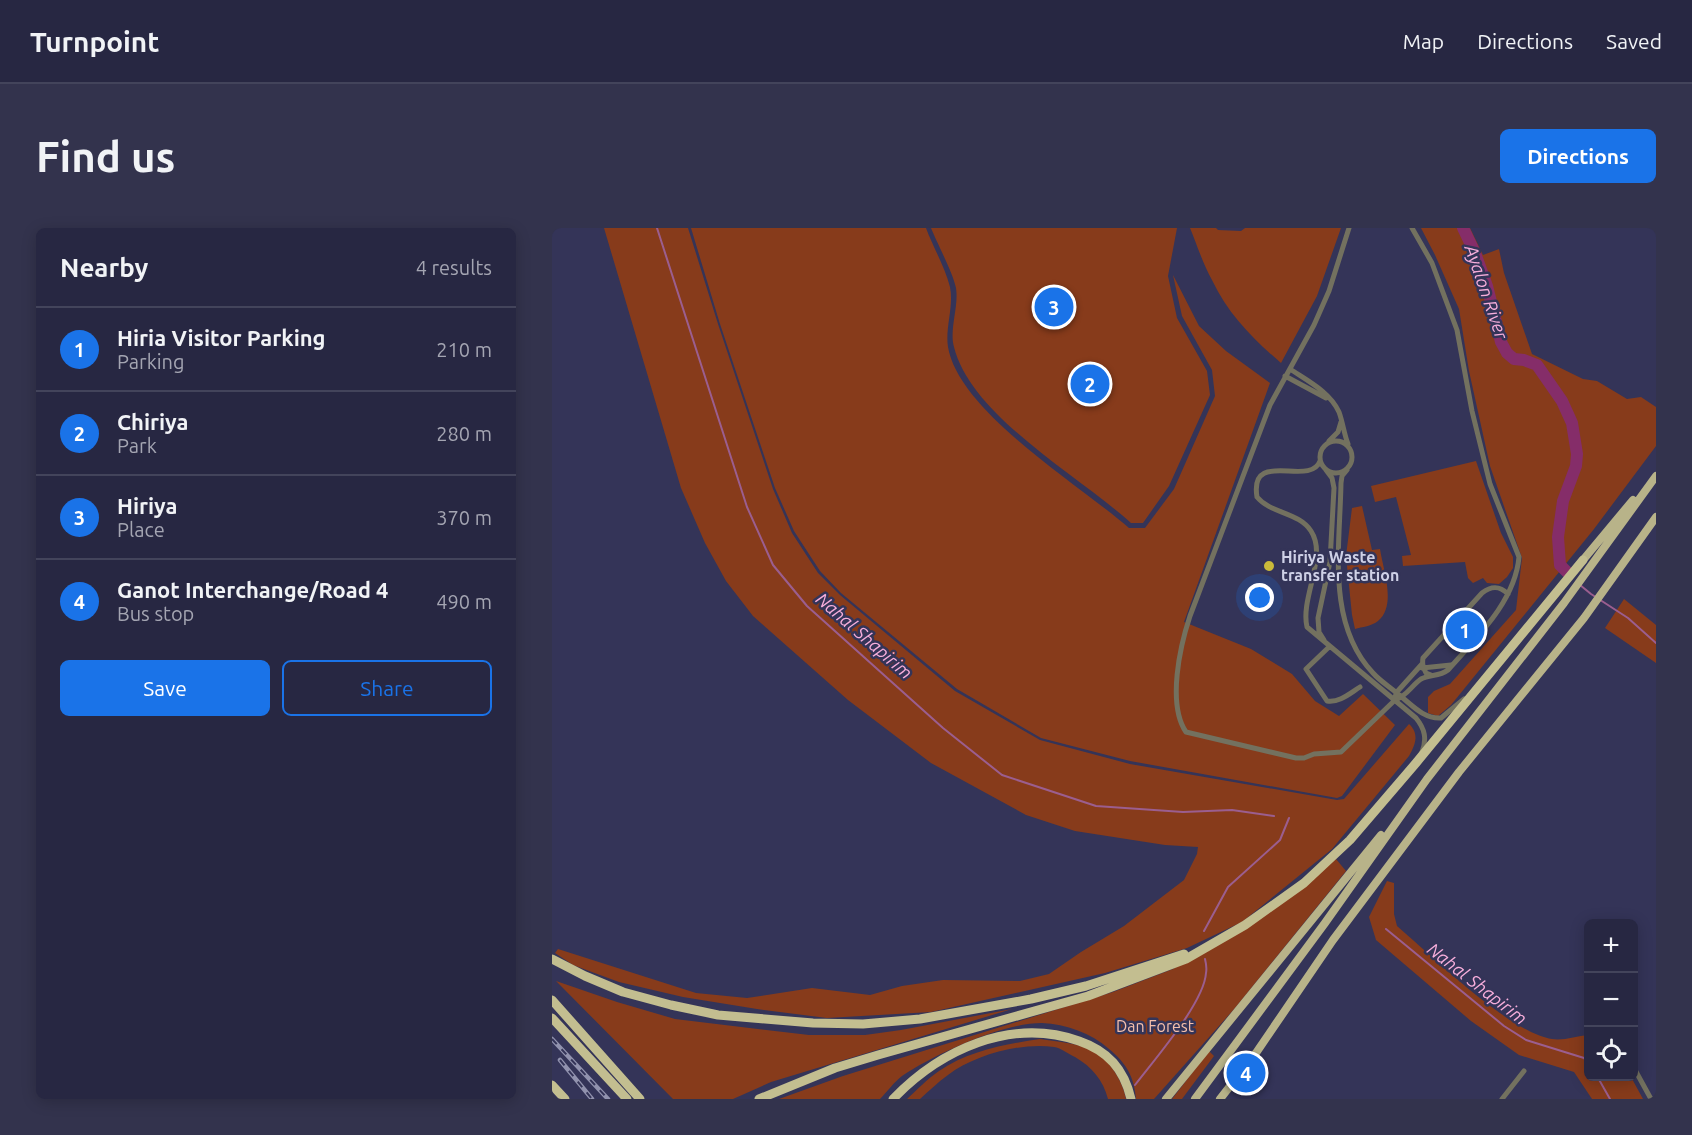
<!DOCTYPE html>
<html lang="en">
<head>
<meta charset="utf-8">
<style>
	body { margin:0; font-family:Ubuntu,sans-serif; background:#33334d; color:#f1f3f6 }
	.controls { position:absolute; right:18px; bottom:18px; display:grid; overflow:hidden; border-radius:9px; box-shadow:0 3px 15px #0003 }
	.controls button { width:54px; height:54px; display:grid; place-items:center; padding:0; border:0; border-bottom:2px solid #43445b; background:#272742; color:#f1f3f6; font:30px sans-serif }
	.you { position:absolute; left:708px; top:370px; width:21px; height:21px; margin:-15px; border:4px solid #fff; border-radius:50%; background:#1a73e8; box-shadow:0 0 0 9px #1a73e833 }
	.badge { display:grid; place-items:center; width:39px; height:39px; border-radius:50%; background:#1a73e8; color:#fff; font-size:20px; font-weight:700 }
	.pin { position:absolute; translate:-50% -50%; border:3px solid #fff; box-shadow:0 2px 6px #0006 }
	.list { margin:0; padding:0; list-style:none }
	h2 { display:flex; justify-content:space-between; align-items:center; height:78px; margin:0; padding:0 24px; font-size:26px }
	h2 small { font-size:20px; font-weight:400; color:#a4a5b2 }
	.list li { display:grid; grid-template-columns:39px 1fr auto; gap:18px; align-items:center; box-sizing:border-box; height:84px; padding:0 24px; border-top:2px solid #43445b }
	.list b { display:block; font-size:22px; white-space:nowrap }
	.list p { margin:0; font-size:20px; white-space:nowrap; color:#a4a5b2 }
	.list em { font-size:20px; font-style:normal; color:#a4a5b2 }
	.actions { display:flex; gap:12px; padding:18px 24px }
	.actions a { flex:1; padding:14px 0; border:2px solid #1a73e8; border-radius:9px; text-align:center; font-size:21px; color:#1a73e8 }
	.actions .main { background:#1a73e8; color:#fff }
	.icon { flex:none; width:33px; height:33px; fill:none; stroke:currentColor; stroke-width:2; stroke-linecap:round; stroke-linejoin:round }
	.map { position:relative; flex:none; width:1104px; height:871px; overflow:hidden; border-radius:9px }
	header { display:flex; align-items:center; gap:36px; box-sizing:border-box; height:84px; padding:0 30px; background:#272742; border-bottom:2px solid #43445b }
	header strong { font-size:28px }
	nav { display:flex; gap:33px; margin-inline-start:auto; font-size:21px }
	.intro { display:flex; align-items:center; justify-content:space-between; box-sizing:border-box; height:144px; padding:0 36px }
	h1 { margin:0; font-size:42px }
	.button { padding:15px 27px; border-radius:9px; background:#1a73e8; color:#fff; font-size:21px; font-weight:700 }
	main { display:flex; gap:36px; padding:0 36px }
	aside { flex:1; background:#272742; border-radius:9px; box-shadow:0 3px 15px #0003 }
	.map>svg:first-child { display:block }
	.green { fill:#873b1b }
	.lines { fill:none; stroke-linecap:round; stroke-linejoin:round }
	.stream { stroke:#9b5e8f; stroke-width:2 }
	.river { stroke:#852d69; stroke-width:12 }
	.minor { stroke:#73715f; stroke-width:5 }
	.trunk { stroke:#b8b389; stroke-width:8 }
	.motorway { stroke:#c3be90; stroke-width:9 }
	.rail-casing { stroke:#9192ae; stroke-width:4.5 }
	.rail { stroke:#343458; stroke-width:2; stroke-dasharray:7; stroke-linecap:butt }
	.poi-dot { fill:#caba3a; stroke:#343458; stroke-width:2 }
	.labels { text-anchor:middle; stroke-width:5; stroke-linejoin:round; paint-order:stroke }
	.poi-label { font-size:16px; font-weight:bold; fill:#cfd1e7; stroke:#343458; text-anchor:start }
	.park-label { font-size:16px; fill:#f5bfab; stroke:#343458 }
	.water-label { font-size:18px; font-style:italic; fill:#f7aedb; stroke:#343458 }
</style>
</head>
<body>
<header>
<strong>Turnpoint</strong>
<nav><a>Map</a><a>Directions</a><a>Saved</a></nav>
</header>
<div class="intro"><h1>Find us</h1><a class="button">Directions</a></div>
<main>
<aside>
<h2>Nearby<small>4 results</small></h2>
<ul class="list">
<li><span class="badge">1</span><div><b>Hiria Visitor Parking</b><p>Parking</p></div><em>210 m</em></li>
<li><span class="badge">2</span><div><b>Chiriya</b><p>Park</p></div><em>280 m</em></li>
<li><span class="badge">3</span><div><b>Hiriya</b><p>Place</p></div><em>370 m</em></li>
<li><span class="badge">4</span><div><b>Ganot Interchange/Road 4</b><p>Bus stop</p></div><em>490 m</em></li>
</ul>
<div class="actions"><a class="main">Save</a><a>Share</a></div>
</aside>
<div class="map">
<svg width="1104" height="871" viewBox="0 0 1104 871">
	<rect width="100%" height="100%" fill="#343458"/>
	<path class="green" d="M 52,0 L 136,0 L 166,96 L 221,261 L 240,305 L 266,345 L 288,367 L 403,463 L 488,512 L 578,536 L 785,572 L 792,571 L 857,496 C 868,506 863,517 857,528 L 780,621 L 690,694 L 635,720 L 553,745 L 379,784 L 275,790 L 205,781 L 131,769 L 67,754 L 21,737 L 3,725 L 6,721 L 144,765 L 195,770 L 260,760 L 318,767 L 350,758 L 391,752 L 468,753 L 497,746 L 529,724 L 572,698 L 632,652 L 645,626 L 646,619 L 613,617 L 523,603 L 474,587 L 379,535 L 296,472 L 201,388 L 174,353 L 153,315 L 129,260 Z
		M 139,0 L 374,0 C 381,19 393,39 398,59 C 402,78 393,100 396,119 C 407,184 528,257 577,300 L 593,300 L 622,261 L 663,168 L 660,142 L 630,88 L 621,47 L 647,98 L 674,123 L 718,155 L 632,394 L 699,421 L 740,446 L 763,473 L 787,488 L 811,466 L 843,497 L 790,568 L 785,570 L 578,533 L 489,510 L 405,461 L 289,365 L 268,343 L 242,303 L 223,260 L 168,96 Z
		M 379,0 L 625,0 L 616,48 L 625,90 L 655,143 L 658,167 L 617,258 L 591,295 L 579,295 C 527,248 419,188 402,119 C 397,101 407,79 404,60 C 401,45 385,15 379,0 Z
		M 638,0 L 664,0 L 666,2 L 689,3 L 693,0 L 789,0 L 765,68 L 729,135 C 701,111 676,86 660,52 C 651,36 645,17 638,0 Z
		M 869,0 L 918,0 L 931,27 L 947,21 L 952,45 L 980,126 L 1031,151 L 1045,153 L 1075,171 L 1089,169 L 1104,179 L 1104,218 L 1042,301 L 899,477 L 886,488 L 876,485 L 876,469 L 882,463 L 898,456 L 964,382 L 970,330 L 938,238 L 917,143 L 907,81 L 883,27 Z
		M 924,233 L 949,305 L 961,329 L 961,340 L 955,349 L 947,356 L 935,355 L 931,350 L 921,355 L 916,350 L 913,334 L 851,338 L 850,328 L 859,327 L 844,269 L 823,274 L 819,258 Z
		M 810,278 L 820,322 L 828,321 C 831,342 845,377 826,393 C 820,398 810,399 803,401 L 800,387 L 794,328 L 800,280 Z
		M 1072,371 L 1104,397 L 1104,435 L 1053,400 Z
		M 784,631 L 794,643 L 683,780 L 602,871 L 584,871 C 582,848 574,835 557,821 C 539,805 514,796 490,795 C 450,795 383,826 350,848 C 342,854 335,864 328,871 L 227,871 L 291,848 L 561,764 L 621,741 Z
		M 835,653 L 842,655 L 842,686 L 845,698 C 880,728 958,805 1000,811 C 1011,813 1025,808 1036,807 L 1036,848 L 1079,849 L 1091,871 L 1040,871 L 1022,844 L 967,827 L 919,793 L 824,712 L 817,689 Z
		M 4,753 L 65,774 L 123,791 L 257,807 L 313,807 L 349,802 L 460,781 L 219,854 L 181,871 L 121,871 Z
		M 488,811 C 506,814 528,815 544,824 C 559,834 571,854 574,871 L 556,871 C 551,852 540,839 523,829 C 516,826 509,820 502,819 C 470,814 422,827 396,847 C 386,854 377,863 368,871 L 355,871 C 365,862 375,851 387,843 C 416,823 454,816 488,811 Z
		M 657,823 L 662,828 L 630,871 L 620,871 Z"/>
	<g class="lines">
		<path class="stream" d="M 105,0 L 195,279 L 221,337 L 255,378 L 391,500 L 450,547 L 544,578 L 631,584 L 680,582 L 722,588
			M 1028,357 L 1039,366 L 1076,390 L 1104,415
			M 834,701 L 952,798 L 974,812 L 1032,830 L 1036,836
			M 652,703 L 676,659 L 728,612 L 737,590
			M 1045,848 L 1058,871
			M 583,857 C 602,832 652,775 654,745 C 655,740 654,735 653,731"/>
		<path class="river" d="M 911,0 L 923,25 L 935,58 L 949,114 L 955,125 L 962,131 L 972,132 L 985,137 L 1010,173 L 1020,195 L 1025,226 L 1024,238 L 1011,273 L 1006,309 L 1008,337 L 1015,344"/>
		<path class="minor" d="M 797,0 L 777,63 L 762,97 L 718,177 L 638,388 C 628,418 615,476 634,504 L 744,530 L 752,530 L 762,526 L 789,524 L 843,472
			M 860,0 L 880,35 L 905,102 L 920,183 L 938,256 L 967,329 C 963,374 924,410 896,442 C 887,449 878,446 869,451 C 859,458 855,468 843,472 L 844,465 L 870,436
			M 738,141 C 756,153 778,164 787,184 C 791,195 792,206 796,216
			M 733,148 L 774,170
			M768 229a16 16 0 1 1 32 0a16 16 0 1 1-32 0Z
			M 777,213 L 786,204 L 789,194
			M 768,233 C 758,260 697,220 705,269 C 719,286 747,284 759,303 C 776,329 748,370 755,399 L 864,490 C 873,501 875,511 870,524
			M 795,242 L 790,248 L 789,255 C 788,318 774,395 821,445 C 828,453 838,459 846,466 C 859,476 871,491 889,490 L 912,471
			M 772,412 L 767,404 L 766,390 L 778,334 L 782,260 L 780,250 L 774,242
			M 777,419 L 754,441 L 775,473 C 787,475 797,466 808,459
			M 870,440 L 899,437
			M 879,447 L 874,445 C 871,439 870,436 871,430 L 930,365 C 939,358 947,357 956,366
			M 1082,840 L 1099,871
			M 950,871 L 972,843"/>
		<path class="trunk" d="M 1031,332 L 1081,272
			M 614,871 L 829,607
			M 643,871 L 773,695 L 875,551 L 1012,375 L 1104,248
			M 668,871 L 704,825 L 781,712 L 907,544 L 1032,390 L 1104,289"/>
		<path class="motorway" d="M 0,731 L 33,748 L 71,764 L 119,777 L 166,787 L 261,795 L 311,796 L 368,791 L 479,771 L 534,758 L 632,726
			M 0,772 L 88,871
			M 0,790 L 75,871
			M 0,857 L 13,871
			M 207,871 L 283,840 L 326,827 L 536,768 L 634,731 L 693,697 L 752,655 L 798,612 L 864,535 L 1031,332
			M 341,871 C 388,822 459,789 527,813 C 556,823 572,841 579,871"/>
		<g class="rail-casing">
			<path id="rail" d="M 0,811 L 56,871
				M 8,832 L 40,871"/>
		</g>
		<use href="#rail" class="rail"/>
	</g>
	<circle class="poi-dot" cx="717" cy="338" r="6"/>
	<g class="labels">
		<g class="poi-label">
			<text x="729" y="335">Hiriya Waste<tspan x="729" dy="18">transfer station</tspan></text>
		</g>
		<g class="park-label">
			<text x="603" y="804">Dan Forest</text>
		</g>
		<g class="water-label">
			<text transform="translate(934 64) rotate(71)" y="6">Ayalon River</text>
			<text transform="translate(312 408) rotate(41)" y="6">Nahal Shapirim</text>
			<text transform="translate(925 756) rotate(38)" y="6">Nahal Shapirim</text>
		</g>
	</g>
</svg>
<div class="controls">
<button>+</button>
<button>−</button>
<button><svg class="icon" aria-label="locate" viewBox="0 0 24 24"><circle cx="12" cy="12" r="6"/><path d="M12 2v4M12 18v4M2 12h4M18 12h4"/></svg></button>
</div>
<div class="you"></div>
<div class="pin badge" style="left:913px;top:402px">1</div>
<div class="pin badge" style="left:538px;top:156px">2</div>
<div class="pin badge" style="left:502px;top:79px">3</div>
<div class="pin badge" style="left:694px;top:845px">4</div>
</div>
</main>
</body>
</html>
